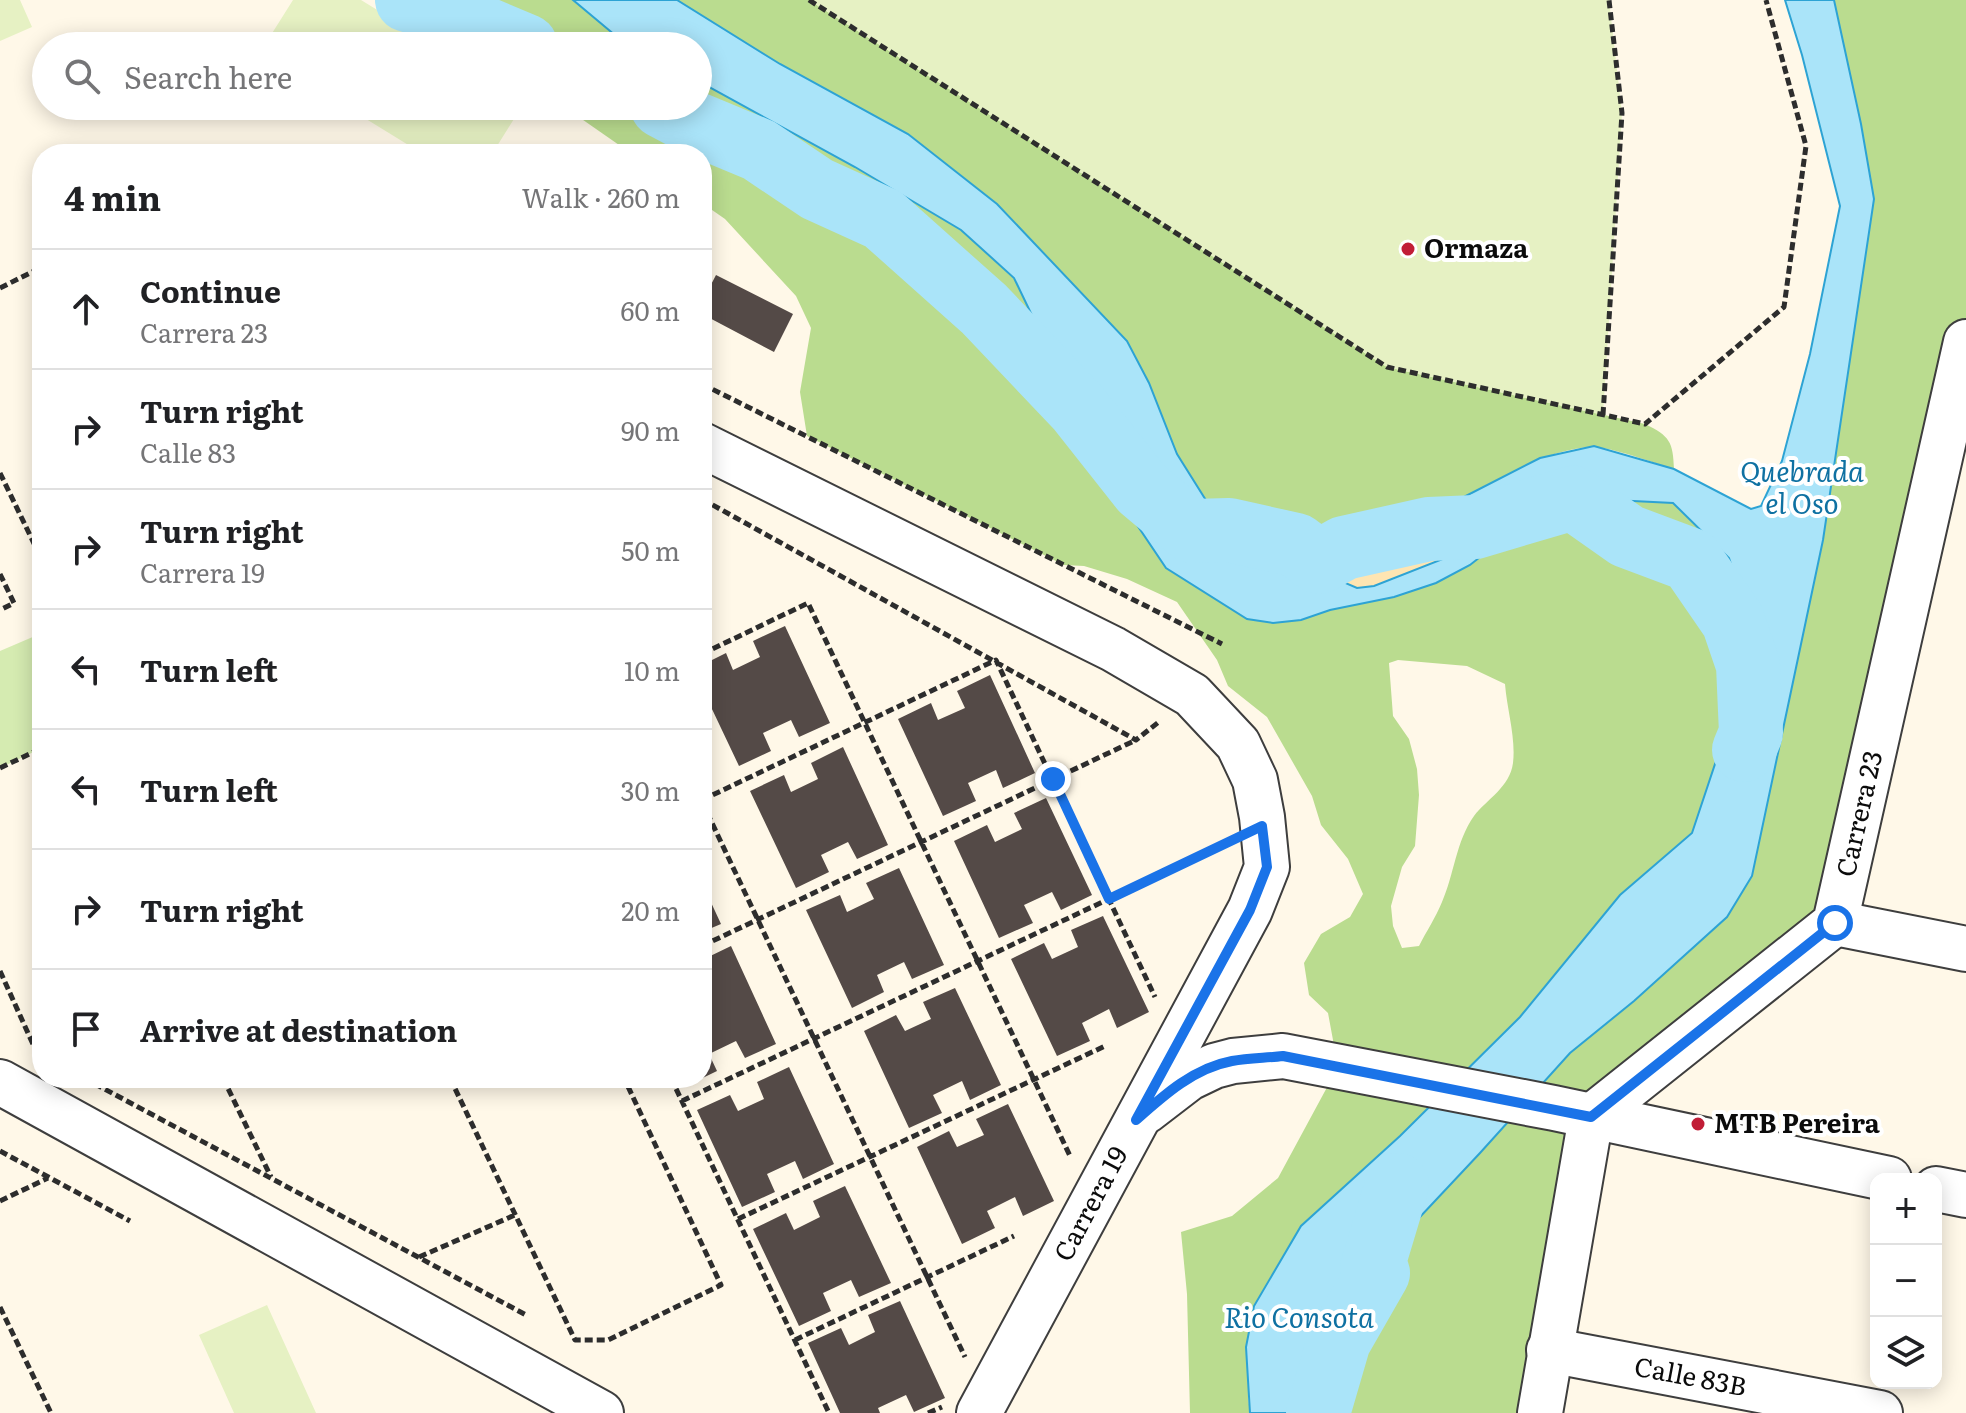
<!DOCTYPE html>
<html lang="en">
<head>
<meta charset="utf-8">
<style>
	body { margin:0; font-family:Literata,serif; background:#f2f2f2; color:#202124 }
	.controls { position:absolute; right:24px; bottom:24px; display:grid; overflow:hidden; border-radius:16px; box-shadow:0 4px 20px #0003 }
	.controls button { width:72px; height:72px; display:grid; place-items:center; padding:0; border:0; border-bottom:2px solid #e0e0e0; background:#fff; color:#202124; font:40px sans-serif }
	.stop { position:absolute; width:24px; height:24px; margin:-18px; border:6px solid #1a73e8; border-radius:50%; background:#fff }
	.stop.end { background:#1a73e8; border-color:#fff; box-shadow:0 2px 8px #0008 }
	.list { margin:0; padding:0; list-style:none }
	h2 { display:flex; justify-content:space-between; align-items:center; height:104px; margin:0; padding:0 32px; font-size:34px }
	h2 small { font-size:26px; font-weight:400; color:#757577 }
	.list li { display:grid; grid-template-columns:52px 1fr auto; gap:24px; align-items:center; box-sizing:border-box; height:120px; padding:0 32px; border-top:2px solid #e0e0e0 }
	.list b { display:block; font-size:30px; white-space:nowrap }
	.list p { margin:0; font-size:26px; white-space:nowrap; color:#757577 }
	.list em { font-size:26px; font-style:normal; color:#757577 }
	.icon { flex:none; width:44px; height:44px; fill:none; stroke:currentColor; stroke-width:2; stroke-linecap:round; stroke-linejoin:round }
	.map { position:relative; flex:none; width:1966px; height:1413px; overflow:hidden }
	.search { position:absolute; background:#fff; box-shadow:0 4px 20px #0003; left:32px; top:32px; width:680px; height:88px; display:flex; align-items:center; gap:20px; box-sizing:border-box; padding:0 28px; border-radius:44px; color:#757577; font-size:30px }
	.panel { position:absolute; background:#fff; box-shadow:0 4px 20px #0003; left:32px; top:144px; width:680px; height:944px; border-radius:32px }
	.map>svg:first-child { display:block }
	.green { fill:#d5ebb1 }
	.forest { fill:#badc8f; fill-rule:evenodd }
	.sand { fill:#fee5b2 }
	.pitch { fill:#e6f1c3 }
	.water { fill:#aae4f9; stroke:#2da3d4; stroke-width:2; fill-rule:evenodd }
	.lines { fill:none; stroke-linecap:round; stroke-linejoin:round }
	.river { stroke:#aae4f9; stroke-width:64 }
	.building { fill:#544a47 }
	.minor-casing { stroke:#3e3e3e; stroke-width:48 }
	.path { stroke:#2d2d2d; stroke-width:5; stroke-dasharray:8 4; stroke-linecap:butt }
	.minor { stroke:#fff; stroke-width:44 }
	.route { stroke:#1a73e8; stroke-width:10 }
	.poi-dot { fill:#c11d36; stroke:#fff; stroke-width:3 }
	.labels { text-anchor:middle; stroke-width:8; stroke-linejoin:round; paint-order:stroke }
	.poi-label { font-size:26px; font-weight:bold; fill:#0b0b0b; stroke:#fff; text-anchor:start }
	.street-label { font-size:26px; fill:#0b0b0b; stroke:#fff }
	.water-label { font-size:28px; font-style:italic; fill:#0f71a2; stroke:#fff }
</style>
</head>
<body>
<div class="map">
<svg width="1966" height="1413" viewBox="0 0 1966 1413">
	<rect width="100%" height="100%" fill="#fff8e8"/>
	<path class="green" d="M 42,633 L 42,748 L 0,768 L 0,651 Z"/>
	<path class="forest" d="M 382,0 L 573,0 L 628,46 L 462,46 Z
		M 677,0 L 809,0 L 1387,367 L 1645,424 C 1670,436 1673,442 1674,469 C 1654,463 1609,446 1591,447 C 1540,450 1502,482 1456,500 C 1405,521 1309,555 1255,543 C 1242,541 1229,530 1219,521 L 1177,454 L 1149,383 L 1127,341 L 997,204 Z
		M 1834,0 L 1966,0 L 1966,342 L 1835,923 L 1591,1117 L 1540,1413 L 1311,1413 L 1339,1341 L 1372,1268 L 1480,1153 L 1570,1053 L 1634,1001 L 1727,917 L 1874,199 L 1861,124 Z
		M 698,81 L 855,167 L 961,230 L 1014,279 L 1039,330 L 1100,438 L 1131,516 L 1301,620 L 1330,610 L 1394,597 L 1436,583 L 1470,565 L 1541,509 L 1573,498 L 1673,503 L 1729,558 L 1750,621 L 1748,665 L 1692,833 L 1620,895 L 1520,1017 L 1400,1136 L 1301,1226 L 1248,1396 L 1250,1413 L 1190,1413 L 1187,1294 L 1181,1232 L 1232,1216 L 1278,1178 L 1338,1067 L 1328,1013 L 1309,995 L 1304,963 L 1321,934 L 1350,917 L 1363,894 L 1348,859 L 1321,825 L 1312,796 L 1267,717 L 1228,686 L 1217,660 L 1177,602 L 1127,579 L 1084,566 L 1064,565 L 807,436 L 800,392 L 811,328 L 796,296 L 725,219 L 702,203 L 702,154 L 632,154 L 563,106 L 698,106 ZM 1398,660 L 1467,666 L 1505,684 C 1507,710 1516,738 1513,763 C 1510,787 1487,799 1474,816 C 1456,841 1454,875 1442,902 C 1436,917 1426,932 1419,946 L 1402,948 L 1393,926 L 1391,906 L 1402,867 L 1415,846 L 1419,795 L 1417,769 L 1409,739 L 1393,716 L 1389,663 Z"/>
	<path class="sand" d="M 1475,527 L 1448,557 L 1374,586 L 1357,588 L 1336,579 L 1319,562 L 1326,553 L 1374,540 L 1404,536 L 1429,529 Z"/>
	<path class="pitch" d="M 0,0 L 20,0 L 32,27 L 0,41 Z
		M 293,0 L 361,0 L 436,46 L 264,46 Z
		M 809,0 L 1609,0 L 1622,113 L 1603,415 L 1387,367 Z
		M 345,106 L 522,106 L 492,154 L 423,154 Z
		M 267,1305 L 316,1413 L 234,1413 L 199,1335 Z"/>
	<path class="water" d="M 573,0 L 677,0 L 780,64 L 908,134 L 997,204 L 1127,341 L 1149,383 L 1177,454 L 1219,521 L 1229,530 L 1254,543 L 1295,545 L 1346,536 L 1458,500 L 1540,458 L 1594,446 L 1674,469 L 1751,509 L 1761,506 L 1782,461 L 1810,354 L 1840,206 L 1802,55 L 1785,0 L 1834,0 L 1861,124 L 1874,199 L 1823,540 L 1752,876 L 1727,917 L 1634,1001 L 1570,1053 L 1480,1153 L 1372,1268 L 1339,1341 L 1311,1413 L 1250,1413 L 1246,1347 L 1254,1306 L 1301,1226 L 1400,1136 L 1520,1017 L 1620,895 L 1692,833 L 1748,665 L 1750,621 L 1729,558 L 1673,503 L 1573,498 L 1541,509 L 1470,565 L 1436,583 L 1394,597 L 1330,610 L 1301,620 L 1273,623 L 1247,619 L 1166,568 L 1131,516 L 1100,438 L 1039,330 L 1014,278 L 961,230 L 855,167 L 698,81 L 698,46 L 628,46 ZM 1474,527 L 1448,557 L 1374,586 L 1357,588 L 1336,579 L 1319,562 L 1326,553 L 1374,540 L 1404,536 L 1429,529 Z"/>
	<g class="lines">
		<path class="river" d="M 407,0 L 443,11 L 526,46
			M 662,106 L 694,123 L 759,150 L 817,189 L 883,219 L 984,309 L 1078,408 L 1142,489 L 1192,531 L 1229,530 L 1296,545 L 1319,562 L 1344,548 L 1429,529 L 1475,527 L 1573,498 L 1627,536 L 1691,560 L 1733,621 L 1748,665 L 1751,733 L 1744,750
			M 1318,1413 L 1339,1341 L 1378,1273 L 1372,1268 L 1397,1185"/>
	</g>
	<path class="building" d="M 716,275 L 793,314 L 774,352 L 702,314 L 702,302 Z
		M 785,626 L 830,723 L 799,737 L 791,720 L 763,733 L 771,751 L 739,766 L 702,688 L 702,665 L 726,653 L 733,670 L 760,657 L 753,641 Z
		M 990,675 L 1035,773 L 1003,788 L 996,770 L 968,783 L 976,801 L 943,816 L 898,719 L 931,703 L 938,720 L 965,708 L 957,691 Z
		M 843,747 L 888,845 L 857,859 L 848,842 L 821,855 L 829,872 L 796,888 L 750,791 L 784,775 L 791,792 L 818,779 L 811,763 Z
		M 1046,798 L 1092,895 L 1061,910 L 1052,892 L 1024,905 L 1033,923 L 999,938 L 954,841 L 987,825 L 995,842 L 1022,829 L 1014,813 Z
		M 899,868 L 944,965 L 912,979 L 904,962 L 877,975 L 884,992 L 852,1008 L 806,910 L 840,895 L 847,912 L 874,899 L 866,883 Z
		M 702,883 L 721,924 L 702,932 Z
		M 1103,916 L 1149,1012 L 1117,1028 L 1109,1009 L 1082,1023 L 1090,1041 L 1057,1056 L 1011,959 L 1044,943 L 1052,959 L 1078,947 L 1071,930 Z
		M 731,946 L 776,1044 L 745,1058 L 736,1041 L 709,1054 L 717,1071 L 684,1087 L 680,1078 L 702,1078 L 702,980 L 706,978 L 702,969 L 702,960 Z
		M 955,988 L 1001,1085 L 970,1100 L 962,1081 L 933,1095 L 942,1113 L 909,1128 L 864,1031 L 896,1015 L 905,1031 L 931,1019 L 923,1002 Z
		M 789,1067 L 834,1164 L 803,1179 L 795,1161 L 767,1174 L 775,1192 L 742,1207 L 697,1110 L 730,1095 L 738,1111 L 764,1099 L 757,1082 Z
		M 1008,1104 L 1054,1201 L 1023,1216 L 1015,1197 L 987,1211 L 995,1228 L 962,1244 L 917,1147 L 949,1131 L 957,1147 L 984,1135 L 976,1119 Z
		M 845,1186 L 891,1283 L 859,1297 L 851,1280 L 823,1293 L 831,1311 L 799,1326 L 753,1229 L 786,1213 L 794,1230 L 820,1217 L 813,1201 Z
		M 900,1301 L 945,1398 L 914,1412 L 906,1395 L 878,1408 L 880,1413 L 840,1413 L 808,1343 L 841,1328 L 849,1345 L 875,1332 L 868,1315 Z"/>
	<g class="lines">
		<g class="minor-casing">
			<g id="minor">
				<path d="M 702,445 L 1113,649 L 1192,695 L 1238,744 L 1255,780 L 1262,817 L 1267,867 L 1250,910 L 979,1413"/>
				<path d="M 1835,923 L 1966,949"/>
				<path d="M 0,1082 L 601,1413"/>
				<path d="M 1146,1111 L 1189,1078 L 1214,1066 L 1233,1061 L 1283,1056 L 1554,1108 L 1889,1179"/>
				<path d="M 1936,1189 L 1966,1195"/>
				<path id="s1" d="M 1549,1350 L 1880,1413"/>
				<path id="s2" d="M 1540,1413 L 1591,1117 L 1835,923 L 1966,342"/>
			</g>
		</g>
		<path class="path" d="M 809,0 L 1387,367 L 1645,424 L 1784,307 L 1806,146 L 1766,0
			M 0,288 L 42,267
			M 702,384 L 1222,644
			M 1603,415 L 1622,113 L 1609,0
			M 0,473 L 42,560
			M 702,499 L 1136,740 L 1160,721
			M 0,574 L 14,603 L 0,610
			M 702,654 L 808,603 L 1071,1158
			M 0,768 L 42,748
			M 702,800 L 996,660 L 1155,997
			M 702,802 L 965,1357
			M 702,946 L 1136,740
			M 0,971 L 37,1053 L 41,1055
			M 84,1078 L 528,1316
			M 223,1078 L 271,1177
			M 450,1078 L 575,1340 L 608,1340 L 721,1285 L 624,1078
			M 671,1078 L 829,1413
			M 682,1101 L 1225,844
			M 0,1151 L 130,1221
			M 0,1201 L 48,1178
			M 738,1219 L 1105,1046
			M 419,1257 L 515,1215
			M 0,1307 L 51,1413
			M 795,1340 L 1014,1236
			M 928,1413 L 942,1407"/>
		<use href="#minor" class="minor"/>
	</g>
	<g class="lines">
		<path class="route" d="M 1053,779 L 1109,899 L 1262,826 L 1267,867 L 1250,910 L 1136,1120 C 1164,1095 1194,1068 1232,1061 C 1249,1058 1267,1058 1283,1056 L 1591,1117 L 1835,923"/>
	</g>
	<g class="poi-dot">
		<circle cx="1408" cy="249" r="8"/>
		<circle cx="1698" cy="1124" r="8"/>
	</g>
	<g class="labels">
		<g class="poi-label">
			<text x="1424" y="258">Ormaza</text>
			<text x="1714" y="1133">MTB Pereira</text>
		</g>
		<g class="street-label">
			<text dy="9" stroke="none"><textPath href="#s2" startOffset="724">Carrera 23</textPath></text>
			<text transform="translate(1091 1204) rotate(-62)" y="9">Carrera 19</text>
			<text dy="9" stroke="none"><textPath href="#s1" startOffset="144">Calle 83B</textPath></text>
		</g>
		<g class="water-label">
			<text x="1802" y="482">Quebrada<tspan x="1802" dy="32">el Oso</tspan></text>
			<text x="1299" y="1328">Rio Consota</text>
		</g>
	</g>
</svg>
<div class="controls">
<button>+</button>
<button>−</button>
<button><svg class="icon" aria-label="layers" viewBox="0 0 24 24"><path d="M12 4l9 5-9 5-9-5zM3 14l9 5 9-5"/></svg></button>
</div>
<div class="stop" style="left:1835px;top:923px"></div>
<div class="stop end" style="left:1053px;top:779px"></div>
<div class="search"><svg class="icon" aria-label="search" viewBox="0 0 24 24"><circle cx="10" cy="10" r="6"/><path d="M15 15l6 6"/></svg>Search here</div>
<section class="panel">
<h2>4 min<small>Walk · 260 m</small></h2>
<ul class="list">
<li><svg class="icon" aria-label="ahead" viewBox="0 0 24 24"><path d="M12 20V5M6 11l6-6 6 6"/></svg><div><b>Continue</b><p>Carrera 23</p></div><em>60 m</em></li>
<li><svg class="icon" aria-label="right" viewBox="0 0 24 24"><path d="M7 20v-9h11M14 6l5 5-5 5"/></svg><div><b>Turn right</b><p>Calle 83</p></div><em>90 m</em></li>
<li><svg class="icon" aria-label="right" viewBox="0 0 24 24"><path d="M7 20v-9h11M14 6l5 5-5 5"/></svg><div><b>Turn right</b><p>Carrera 19</p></div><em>50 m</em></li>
<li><svg class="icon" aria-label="left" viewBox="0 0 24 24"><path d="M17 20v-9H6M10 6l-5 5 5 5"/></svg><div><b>Turn left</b></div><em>10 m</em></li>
<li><svg class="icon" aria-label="left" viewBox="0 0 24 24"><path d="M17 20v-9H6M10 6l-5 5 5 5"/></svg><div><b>Turn left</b></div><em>30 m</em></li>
<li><svg class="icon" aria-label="right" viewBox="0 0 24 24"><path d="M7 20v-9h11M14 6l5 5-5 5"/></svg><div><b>Turn right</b></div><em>20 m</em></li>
<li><svg class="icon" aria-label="arrive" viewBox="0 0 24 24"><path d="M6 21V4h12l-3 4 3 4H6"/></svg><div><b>Arrive at destination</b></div></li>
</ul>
</section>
</div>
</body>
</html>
